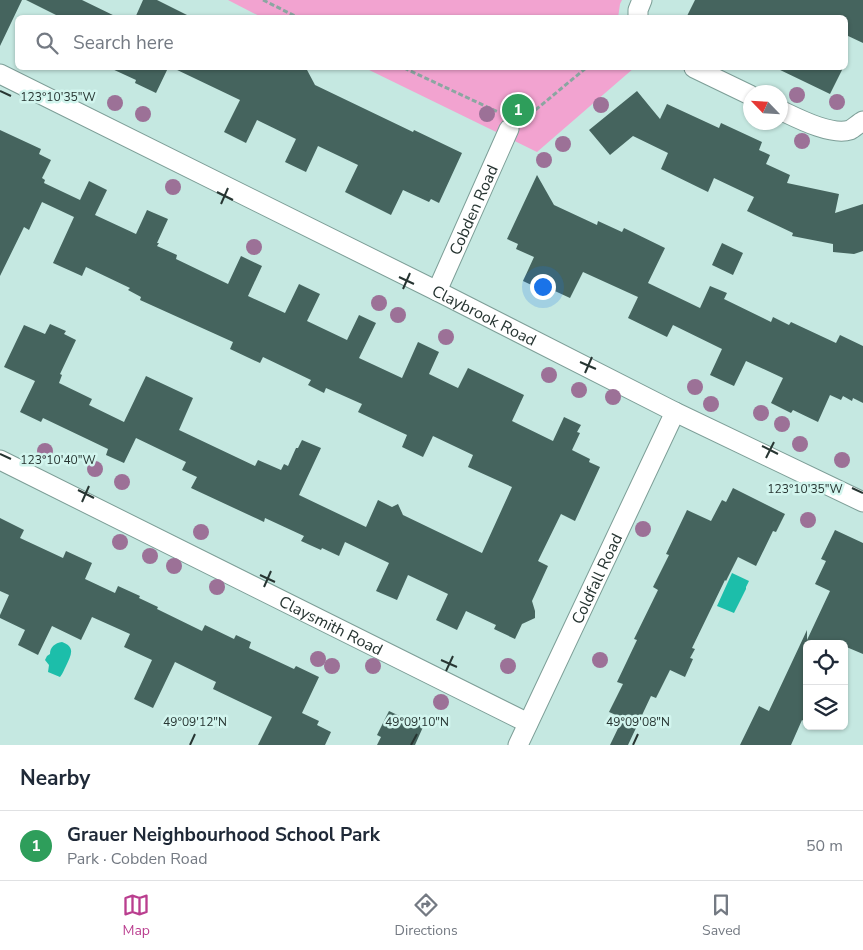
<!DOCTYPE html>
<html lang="en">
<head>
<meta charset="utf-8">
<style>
	body { margin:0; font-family:"Nunito Sans",sans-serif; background:#f6f6f7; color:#1f2937 }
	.controls { position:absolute; right:15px; bottom:15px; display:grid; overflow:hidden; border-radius:8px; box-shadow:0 1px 4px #0004 }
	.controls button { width:45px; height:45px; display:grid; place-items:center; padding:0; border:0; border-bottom:1px solid #e0e1e3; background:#fff; color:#1f2937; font:25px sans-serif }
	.compass { position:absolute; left:743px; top:85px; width:45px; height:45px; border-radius:50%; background:#fff; box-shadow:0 1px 4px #0004; rotate:295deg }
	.you { position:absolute; left:542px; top:286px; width:18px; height:18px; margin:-12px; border:4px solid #fff; border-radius:50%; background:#1a73e8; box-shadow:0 0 0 8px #1a73e833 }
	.badge { display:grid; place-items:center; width:32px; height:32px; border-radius:50%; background:#ba3e8f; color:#fff; font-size:16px; font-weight:700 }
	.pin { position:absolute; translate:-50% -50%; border:2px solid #fff; box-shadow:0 1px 5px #0006 }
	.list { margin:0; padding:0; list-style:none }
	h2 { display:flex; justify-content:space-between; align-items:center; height:65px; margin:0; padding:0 20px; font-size:21px }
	h2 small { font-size:16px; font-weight:400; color:#747a83 }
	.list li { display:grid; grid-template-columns:32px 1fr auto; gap:15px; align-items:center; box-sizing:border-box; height:70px; padding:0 20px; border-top:1px solid #e0e1e3 }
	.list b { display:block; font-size:19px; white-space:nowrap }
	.list p { margin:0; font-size:16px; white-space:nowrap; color:#747a83 }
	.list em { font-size:16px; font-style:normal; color:#747a83 }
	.icon { flex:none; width:28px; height:28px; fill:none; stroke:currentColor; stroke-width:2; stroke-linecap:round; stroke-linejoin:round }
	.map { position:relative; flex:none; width:863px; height:745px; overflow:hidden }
	.search { position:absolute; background:#fff; box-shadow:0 1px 4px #0004; left:15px; right:15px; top:15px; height:55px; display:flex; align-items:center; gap:12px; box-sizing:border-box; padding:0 18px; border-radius:8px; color:#747a83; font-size:19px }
	.sheet { height:135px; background:#fff }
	nav { display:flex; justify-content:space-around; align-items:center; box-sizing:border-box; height:70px; border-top:1px solid #e0e1e3; background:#fff; font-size:14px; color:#747a83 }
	nav a { display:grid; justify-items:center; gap:2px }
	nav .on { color:#ba3e8f }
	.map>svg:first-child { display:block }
	.green { fill:#f2a3d0 }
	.water { fill:#1cbeaa }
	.building { fill:#45645e }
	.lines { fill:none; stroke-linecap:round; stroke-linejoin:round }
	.minor-casing { stroke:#7d9e97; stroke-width:21 }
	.path { stroke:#8ba6a1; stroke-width:3; stroke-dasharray:5 2.5; stroke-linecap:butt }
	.minor { stroke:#fff; stroke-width:19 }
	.tree { fill:#9c7197 }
	.ticks { fill:none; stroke:#273532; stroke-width:2 }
	.labels { text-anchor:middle; stroke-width:5; stroke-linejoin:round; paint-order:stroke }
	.street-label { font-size:16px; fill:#273532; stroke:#d2f5ee }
	.ticks-label { font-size:12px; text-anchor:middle; fill:#273532; stroke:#d2f5ee; stroke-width:5; stroke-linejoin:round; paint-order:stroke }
</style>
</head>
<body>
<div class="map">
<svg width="863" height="745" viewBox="0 0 863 745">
	<rect width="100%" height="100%" fill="#c5e8e1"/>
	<path class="green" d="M 228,0 L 622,0 L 620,4 L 618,18 L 263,18 Z
		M 365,68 L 634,68 L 537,152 Z"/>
	<path class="water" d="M 732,573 L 749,581 L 746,587 L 746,589 L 734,613 L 717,606 Z
		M 62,642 C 76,647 71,655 66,666 C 64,670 63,673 60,677 L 48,672 L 49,665 L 45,660 L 47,656 L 50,654 C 50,647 55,643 62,642 Z"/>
	<path class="building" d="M 0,0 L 22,0 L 0,46 Z
		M 26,0 L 82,0 L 119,18 L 62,18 Z
		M 143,0 L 157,0 L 193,18 L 135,18 Z
		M 695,0 L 863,0 L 863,43 L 846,35 L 846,18 L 686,18 Z
		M 110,68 L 168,68 L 156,93 L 135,83 L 136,80 Z
		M 173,68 L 306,68 L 315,85 L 413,132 L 414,130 L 462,153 L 439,203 L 431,199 L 429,202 L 403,190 L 391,215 L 345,192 L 358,165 L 318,146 L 306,172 L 285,162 L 296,139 L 257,120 L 246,143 L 224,132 L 240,100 Z
		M 776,68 L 843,68 L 830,94 Z
		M 637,91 L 660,119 L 667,104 L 719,128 L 721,123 L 762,142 L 759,150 L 770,155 L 766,164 L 790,175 L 787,183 L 839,194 L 835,213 L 863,204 L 863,251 L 854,254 L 833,252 L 833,244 L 792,236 L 793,233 L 747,211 L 754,197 L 714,178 L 708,192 L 661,169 L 668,153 L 633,136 L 610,155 L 589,130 Z
		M 0,130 L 41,149 L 39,154 L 51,160 L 42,178 L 45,180 L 44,183 L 80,200 L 89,181 L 107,190 L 95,215 L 136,234 L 147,210 L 168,219 L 157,243 L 159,243 L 157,246 L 177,255 L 176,259 L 228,284 L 241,256 L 262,266 L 248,296 L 285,313 L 299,284 L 320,294 L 307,321 L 347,340 L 359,315 L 376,323 L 359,358 L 402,378 L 418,342 L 439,352 L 429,374 L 458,388 L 468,368 L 524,395 L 512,421 L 553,441 L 564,417 L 581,425 L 577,432 L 580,433 L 572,450 L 590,459 L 589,462 L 600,467 L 575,521 L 561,514 L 538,561 L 548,566 L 532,601 L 535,611 L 535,618 L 522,624 L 515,639 L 494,629 L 496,625 L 466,611 L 457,630 L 436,620 L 448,594 L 408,575 L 397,600 L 376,591 L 389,563 L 345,542 L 339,556 L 322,548 L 321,550 L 301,541 L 304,536 L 265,518 L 264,522 L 191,488 L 197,477 L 182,470 L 186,462 L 136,438 L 124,463 L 106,455 L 108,449 L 43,418 L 41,422 L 20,412 L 35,381 L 4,367 L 24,325 L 45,334 L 50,324 L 66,331 L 64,334 L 76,340 L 60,374 L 62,375 L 59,383 L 92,399 L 89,405 L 124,422 L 146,376 L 193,398 L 179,430 L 255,466 L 258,460 L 281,470 L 284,464 L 288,466 L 296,448 L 298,448 L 302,440 L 321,448 L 299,495 L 366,527 L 378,500 L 392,507 L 398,504 L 403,515 L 482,553 L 512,487 L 468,467 L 473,455 L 433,436 L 423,457 L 402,447 L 407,435 L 358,412 L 362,404 L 326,388 L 324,393 L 308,385 L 311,380 L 263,357 L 260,363 L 230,349 L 233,342 L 140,300 L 141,297 L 128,290 L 130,288 L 86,267 L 82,276 L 53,263 L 74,217 L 42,202 L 29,230 L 24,227 L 0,276 Z
		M 537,175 L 554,205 L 597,225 L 598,221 L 622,232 L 624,228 L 665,248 L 648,283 L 700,308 L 710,286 L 727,293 L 724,299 L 771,322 L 773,317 L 789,325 L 791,322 L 836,343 L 840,335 L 863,346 L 863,403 L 853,398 L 852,401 L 843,396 L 841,400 L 830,395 L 818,422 L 793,410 L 791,413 L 771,403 L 783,378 L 746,361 L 734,386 L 710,375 L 722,349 L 673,325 L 667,337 L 628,318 L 638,297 L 583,272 L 570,298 L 544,286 L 542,290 L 523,281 L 534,257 L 516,249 L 518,244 L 507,239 Z
		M 722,243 L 743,253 L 733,275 L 712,265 Z
		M 733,488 L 785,514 L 776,532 L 773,531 L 756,566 L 738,557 L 726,581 L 725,580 L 692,648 L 695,649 L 690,658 L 693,659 L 685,677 L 670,670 L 656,698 L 651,696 L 628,745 L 610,745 L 623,718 L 609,712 L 623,684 L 617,682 L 637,640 L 634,639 L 658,590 L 653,587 L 669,555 L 666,554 L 687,510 L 711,521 L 722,500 L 726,502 Z
		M 0,518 L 24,530 L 20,538 L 63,558 L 66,551 L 92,563 L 85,579 L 115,593 L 118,586 L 140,596 L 139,598 L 158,607 L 157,609 L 202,631 L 205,625 L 234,639 L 236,635 L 251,642 L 249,648 L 294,669 L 296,666 L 319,677 L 302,713 L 319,721 L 317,725 L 331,732 L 325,745 L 258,745 L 272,717 L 213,689 L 216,682 L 175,662 L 153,708 L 134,699 L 152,660 L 124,647 L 130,634 L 92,617 L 81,640 L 52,626 L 38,655 L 18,645 L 25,630 L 0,618 L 0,615 L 9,595 L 0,591 Z
		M 835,530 L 863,543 L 863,654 L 844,646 L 844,644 L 807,644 L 807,723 L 802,720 L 791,745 L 740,745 L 759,706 L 769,711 L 807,630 L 807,640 L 830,591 L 815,584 L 826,561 L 821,559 Z
		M 389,711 L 423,727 L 415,745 L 377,745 L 381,737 L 377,735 Z"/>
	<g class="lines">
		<g class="minor-casing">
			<g id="minor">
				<path d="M 638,18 L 638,10 L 642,0"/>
				<path d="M 694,68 L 750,95"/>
				<path id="s1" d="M 0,74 L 437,291 L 675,412 L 863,502"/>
				<path d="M 780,110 C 797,118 831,136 850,130 C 854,128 859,123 863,121"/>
				<path id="s2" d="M 437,291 L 509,129"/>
				<path id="s3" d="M 0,460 L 528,723"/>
				<path id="s4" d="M 518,745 L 675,412"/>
			</g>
		</g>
		<path class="path" d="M 263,0 L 299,18
			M 404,68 L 498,112
			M 523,118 L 533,112 L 586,68"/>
		<use href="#minor" class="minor"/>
	</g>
	<g class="tree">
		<circle cx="797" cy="95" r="8"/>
		<circle cx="837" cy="102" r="8"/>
		<circle cx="115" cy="103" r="8"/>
		<circle cx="601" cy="105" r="8"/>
		<circle cx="143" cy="114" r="8"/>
		<circle cx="487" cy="114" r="8"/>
		<circle cx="802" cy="141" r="8"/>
		<circle cx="563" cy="144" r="8"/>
		<circle cx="544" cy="160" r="8"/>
		<circle cx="173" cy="187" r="8"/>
		<circle cx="254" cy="247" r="8"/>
		<circle cx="379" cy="303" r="8"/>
		<circle cx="398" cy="315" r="8"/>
		<circle cx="446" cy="337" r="8"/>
		<circle cx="549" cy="375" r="8"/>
		<circle cx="695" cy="387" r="8"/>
		<circle cx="579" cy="390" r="8"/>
		<circle cx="613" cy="397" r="8"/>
		<circle cx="711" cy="404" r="8"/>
		<circle cx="761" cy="413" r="8"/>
		<circle cx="782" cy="424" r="8"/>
		<circle cx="800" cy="444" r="8"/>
		<circle cx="45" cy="451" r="8"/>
		<circle cx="842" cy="460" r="8"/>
		<circle cx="95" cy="469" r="8"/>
		<circle cx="122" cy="482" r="8"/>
		<circle cx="808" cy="520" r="8"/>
		<circle cx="643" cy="529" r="8"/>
		<circle cx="201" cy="532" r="8"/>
		<circle cx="120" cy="542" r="8"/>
		<circle cx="150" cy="556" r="8"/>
		<circle cx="174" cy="566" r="8"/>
		<circle cx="217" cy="587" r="8"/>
		<circle cx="318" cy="659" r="8"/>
		<circle cx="600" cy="660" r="8"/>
		<circle cx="332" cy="666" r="8"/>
		<circle cx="373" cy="666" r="8"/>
		<circle cx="508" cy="666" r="8"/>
		<circle cx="441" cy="702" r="8"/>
	</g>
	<path class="ticks" d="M 0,91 L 11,96M 217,192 L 233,200M 221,204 L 228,188M 399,277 L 414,284M 403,289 L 410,273M 580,362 L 596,369M 585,373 L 592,357M 762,446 L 778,454M 0,454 L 11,459M 766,458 L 774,442M 852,488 L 863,493M 78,490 L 94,498M 82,502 L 89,486M 260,575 L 275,582M 264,587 L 271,571M 441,660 L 457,667M 446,671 L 453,656M 190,745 L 195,734M 411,745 L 417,734M 633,745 L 638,734"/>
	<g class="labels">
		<g class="street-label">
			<text dy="6" stroke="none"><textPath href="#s2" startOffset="89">Cobden Road</textPath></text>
			<text dy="6" stroke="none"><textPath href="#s1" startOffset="541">Claybrook Road</textPath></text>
			<text dy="6" stroke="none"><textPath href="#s4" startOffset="184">Coldfall Road</textPath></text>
			<text dy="6" stroke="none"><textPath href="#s3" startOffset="370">Claysmith Road</textPath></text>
		</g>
	</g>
	<g class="ticks-label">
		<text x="58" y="101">123°10'35"W</text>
		<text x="58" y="464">123°10'40"W</text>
		<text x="805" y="493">123°10'35"W</text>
		<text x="195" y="726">49°09'12"N</text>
		<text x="417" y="726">49°09'10"N</text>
		<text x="638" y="726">49°09'08"N</text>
	</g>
</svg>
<div class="controls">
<button><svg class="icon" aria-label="locate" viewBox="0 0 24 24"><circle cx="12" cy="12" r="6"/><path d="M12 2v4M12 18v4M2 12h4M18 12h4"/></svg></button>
<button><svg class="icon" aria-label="layers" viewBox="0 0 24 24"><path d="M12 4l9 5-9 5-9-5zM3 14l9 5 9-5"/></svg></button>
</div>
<svg class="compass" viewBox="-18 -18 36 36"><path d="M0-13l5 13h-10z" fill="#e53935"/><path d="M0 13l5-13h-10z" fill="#747a83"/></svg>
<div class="you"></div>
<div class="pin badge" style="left:518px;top:110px;background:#2e9e5b">1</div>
<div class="search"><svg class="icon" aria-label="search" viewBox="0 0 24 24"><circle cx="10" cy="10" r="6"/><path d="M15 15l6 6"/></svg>Search here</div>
</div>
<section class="sheet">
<h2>Nearby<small></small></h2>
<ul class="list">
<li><span class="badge" style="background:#2e9e5b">1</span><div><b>Grauer Neighbourhood School Park</b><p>Park · Cobden Road</p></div><em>50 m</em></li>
</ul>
</section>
<nav>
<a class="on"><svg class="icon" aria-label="map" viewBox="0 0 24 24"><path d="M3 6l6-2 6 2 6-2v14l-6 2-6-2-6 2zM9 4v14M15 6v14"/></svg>Map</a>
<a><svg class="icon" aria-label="directions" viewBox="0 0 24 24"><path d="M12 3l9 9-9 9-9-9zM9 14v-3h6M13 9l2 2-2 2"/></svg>Directions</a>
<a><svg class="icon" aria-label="saved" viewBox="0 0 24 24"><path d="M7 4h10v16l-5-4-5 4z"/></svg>Saved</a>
</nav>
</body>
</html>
